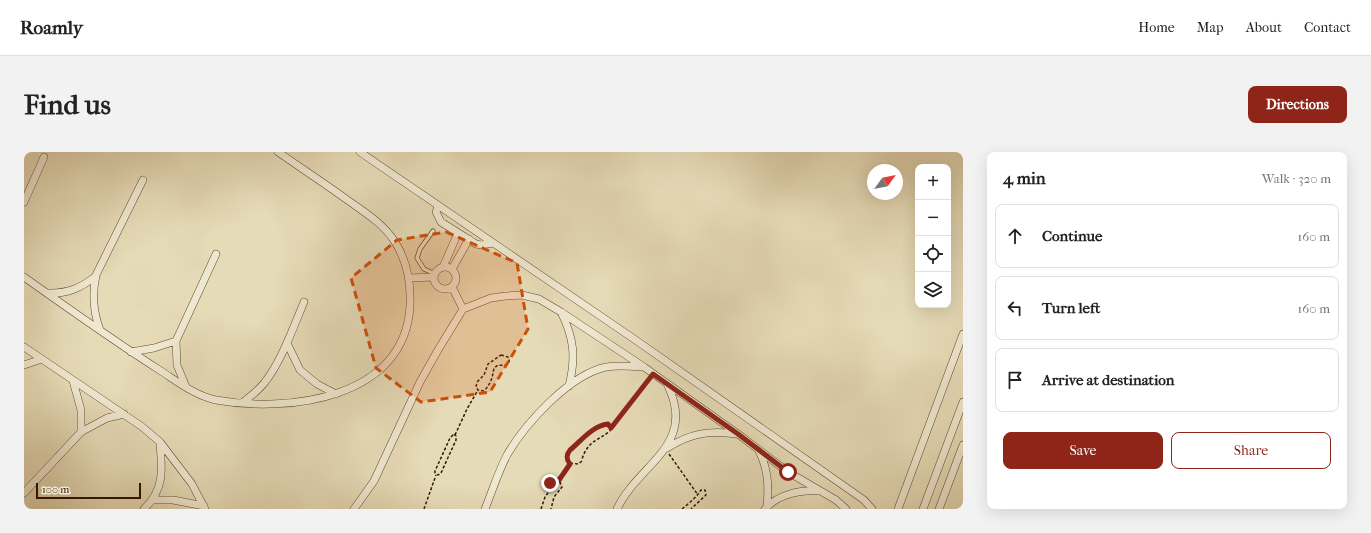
<!DOCTYPE html>
<html lang="en">
<head>
<meta charset="utf-8">
<style>
	body { margin:0; font-family:"IM FELL French Canon",serif; background:#f2f2f2; color:#222 }
	.controls { position:absolute; right:12px; top:12px; display:grid; overflow:hidden; border-radius:8px; box-shadow:0 4px 16px #0002 }
	.controls button { width:36px; height:36px; display:grid; place-items:center; padding:0; border:0; border-bottom:1px solid #e0e0e0; background:#fff; color:#222; font:20px sans-serif }
	.compass { position:absolute; left:843px; top:12px; width:36px; height:36px; border-radius:50%; background:#fff; box-shadow:0 4px 16px #0002; rotate:57deg }
	.scale { position:absolute; left:12px; bottom:10px; width:105px; box-sizing:border-box; padding-left:4px; border:2px solid #341802; border-top:0; font-size:11px; line-height:14px; white-space:nowrap; color:#341802; -webkit-text-stroke:3px #efe8d0; paint-order:stroke }
	.stop { position:absolute; width:12px; height:12px; margin:-9px; border:3px solid #8f2418; border-radius:50%; background:#fff }
	.stop.end { background:#8f2418; border-color:#fff; box-shadow:0 1px 4px #0008 }
	.list { margin:0; padding:0; list-style:none }
	h2 { display:flex; justify-content:space-between; align-items:center; height:52px; margin:0; padding:0 16px; font-size:17px }
	h2 small { font-size:13px; font-weight:400; color:#767676 }
	.list li { display:grid; grid-template-columns:26px 1fr auto; gap:12px; align-items:center; box-sizing:border-box; height:64px; margin:0 8px 8px; padding:0 8px; border:1px solid #e0e0e0; border-radius:8px }
	.list b { display:block; font-size:15px; white-space:nowrap }
	.list em { font-size:13px; font-style:normal; color:#767676 }
	.actions { display:flex; gap:8px; padding:12px 16px }
	.actions a { flex:1; padding:9px 0; border:1px solid #8f2418; border-radius:8px; text-align:center; font-size:14px; color:#8f2418 }
	.actions .main { background:#8f2418; color:#fff }
	.icon { flex:none; width:22px; height:22px; fill:none; stroke:currentColor; stroke-width:2; stroke-linecap:round; stroke-linejoin:round }
	.map { position:relative; flex:none; width:939px; height:357px; overflow:hidden; border-radius:8px }
	header { display:flex; align-items:center; gap:24px; box-sizing:border-box; height:56px; padding:0 20px; background:#fff; border-bottom:1px solid #e0e0e0 }
	header strong { font-size:19px }
	nav { display:flex; gap:22px; margin-inline-start:auto; font-size:14px }
	.intro { display:flex; align-items:center; justify-content:space-between; box-sizing:border-box; height:96px; padding:0 24px }
	h1 { margin:0; font-size:28px }
	.button { padding:10px 18px; border-radius:8px; background:#8f2418; color:#fff; font-size:14px; font-weight:700 }
	main { display:flex; gap:24px; padding:0 24px }
	aside { flex:1; background:#fff; border-radius:8px; box-shadow:0 4px 16px #0002 }
	.map>svg:first-child { display:block }
	.lines { fill:none; stroke-linecap:round; stroke-linejoin:round }
	.lane-casing { stroke:#60492f; stroke-width:5 }
	.street-casing { stroke:#60492f; stroke-width:8 }
	.path { stroke:#341802; stroke-width:1.5; stroke-dasharray:3 2; stroke-linecap:butt }
	.lane { stroke:#efe8d0; stroke-width:3.5 }
	.street { stroke:#efe8d0; stroke-width:7 }
	.route { stroke:#8f2418; stroke-width:5 }
	.marked { fill:#cd4f0a; fill-opacity:0.2; stroke:#cd4f0a; stroke-width:3; stroke-dasharray:8 5; stroke-linejoin:round }
</style>
</head>
<body>
<header>
<strong>Roamly</strong>
<nav><a>Home</a><a>Map</a><a>About</a><a>Contact</a></nav>
</header>
<div class="intro"><h1>Find us</h1><a class="button">Directions</a></div>
<main>
<div class="map">
<svg width="939" height="357" viewBox="0 0 939 357">
	<rect width="100%" height="100%" fill="#e6dbb7"/>
	<filter id="stains"><feTurbulence type="fractalNoise" baseFrequency=".005" numOctaves="4"/><feColorMatrix values="0 0 0 0 .2 0 0 0 0 .09 0 0 0 0 .02 0 0 0 .5 -.17"/></filter>
	<radialGradient id="worn" r=".72"><stop offset=".6" stop-color="#630" stop-opacity="0"/><stop offset="1" stop-color="#630" stop-opacity=".3"/></radialGradient>
	<g class="lines">
		<g class="lane-casing">
			<path id="lane" d="M 409,79 L 396,97 L 393,106 L 400,117 L 411,122"/>
		</g>
		<g class="street-casing">
			<path id="street" d="M 336,0 L 613,189 L 840,348 L 848,357
				M 0,50 L 20,5
				M 414,54 L 412,60 L 417,70 L 452,92 L 457,93 L 469,91
				M410 126a11 11 0 1 1 22 0a11 11 0 1 1-22 0Z
				M 419,115 L 434,81
				M 428,117 L 445,87
				M 0,125 C 45,157 90,189 137,219 C 154,230 172,244 192,248 C 264,261 382,247 386,153 C 387,131 383,109 371,90 C 359,71 340,60 322,47 C 300,31 277,16 254,0
				M 385,126 L 410,125
				M 428,135 L 439,157
				M 23,141 C 43,142 57,136 72,124
				M 537,160 C 550,186 552,205 545,234
				M 76,178 C 69,159 68,143 72,123 L 119,28
				M 263,191 L 276,218 L 293,232 L 312,242
				M 0,195 L 117,274 L 136,290 L 168,332 L 181,357
				M 107,200 L 130,196 L 152,189
				M 0,213 L 18,207
				M 49,229 L 57,258 L 57,280
				M 162,235 L 153,213 L 152,189 L 192,102
				M 218,251 C 226,245 235,238 241,230 C 257,210 270,174 280,150
				M 643,296 C 667,281 686,278 713,282
				M 735,299 C 744,317 745,334 743,354
				M 0,341 L 57,280 L 83,266 L 100,262
				M 129,348 L 149,348 L 180,354
				M 120,357 C 141,337 138,317 136,291
				M 330,357 L 350,329 L 396,230 L 414,198 L 439,157 L 467,146 L 482,144 L 498,143 L 515,147 L 537,160 L 620,215 L 714,282 L 764,320 L 812,348 L 822,357
				M 461,357 C 468,340 474,320 483,303 C 501,272 545,223 582,215 C 594,213 606,214 618,215
				M 593,357 C 614,312 673,294 644,234
				M 741,357 C 754,342 776,338 795,339
				M 874,357 L 939,182
				M 899,357 L 939,250
				M 915,357 L 939,293"/>
		</g>
		<path class="path" d="M 477,203 L 484,205 C 488,213 480,214 474,213 L 470,216 C 468,226 468,230 460,239 L 454,238 L 452,235 L 453,230 L 460,223 L 464,212 Z
			M 587,276 L 625,227
			M 430,282 L 432,284 L 432,288 L 417,321 L 414,323 L 411,321 L 411,319 L 426,286 Z
			M 431,283 L 443,257 L 454,238
			M 645,302 L 674,343
			M 558,309 L 554,312 L 546,311 L 542,306 L 543,302 L 565,281 L 582,272 L 586,274 L 586,279 C 573,289 564,289 558,307
			M 535,328 L 546,311
			M 400,357 L 412,323
			M 517,357 L 521,345 L 526,338 L 526,331 L 530,328 L 535,328 L 538,335 L 530,345 L 527,357
			M 658,357 C 665,351 672,346 677,338 L 681,338 L 682,343 L 667,357"/>
		<use href="#lane" class="lane"/>
		<use href="#street" class="street"/>
	</g>
	<g class="lines">
		<path class="route" d="M 526,331 L 530,328 L 535,328 L 546,312 C 542,307 542,303 546,298 C 557,289 568,274 584,272 L 587,276 L 629,222 L 714,282 L 764,320"/>
	</g>
	<path class="marked" d="M 422,80 L 493,111 L 504,177 L 466,240 L 397,250 L 352,216 L 327,126 L 373,88 Z"/>
	<rect width="100%" height="100%" filter="url(#stains)"/>
	<rect width="100%" height="100%" fill="url(#worn)"/>
</svg>
<div class="controls">
<button>+</button>
<button>−</button>
<button><svg class="icon" aria-label="locate" viewBox="0 0 24 24"><circle cx="12" cy="12" r="6"/><path d="M12 2v4M12 18v4M2 12h4M18 12h4"/></svg></button>
<button><svg class="icon" aria-label="layers" viewBox="0 0 24 24"><path d="M12 4l9 5-9 5-9-5zM3 14l9 5 9-5"/></svg></button>
</div>
<svg class="compass" viewBox="-18 -18 36 36"><path d="M0-13l5 13h-10z" fill="#e53935"/><path d="M0 13l5-13h-10z" fill="#767676"/></svg>
<div class="scale">100 m</div>
<div class="stop" style="left:764px;top:320px"></div>
<div class="stop end" style="left:526px;top:331px"></div>
</div>
<aside>
<h2>4 min<small>Walk · 320 m</small></h2>
<ul class="list">
<li><svg class="icon" aria-label="ahead" viewBox="0 0 24 24"><path d="M12 20V5M6 11l6-6 6 6"/></svg><div><b>Continue</b></div><em>160 m</em></li>
<li><svg class="icon" aria-label="left" viewBox="0 0 24 24"><path d="M17 20v-9H6M10 6l-5 5 5 5"/></svg><div><b>Turn left</b></div><em>160 m</em></li>
<li><svg class="icon" aria-label="arrive" viewBox="0 0 24 24"><path d="M6 21V4h12l-3 4 3 4H6"/></svg><div><b>Arrive at destination</b></div></li>
</ul>
<div class="actions"><a class="main">Save</a><a>Share</a></div>
</aside>
</main>
</body>
</html>
